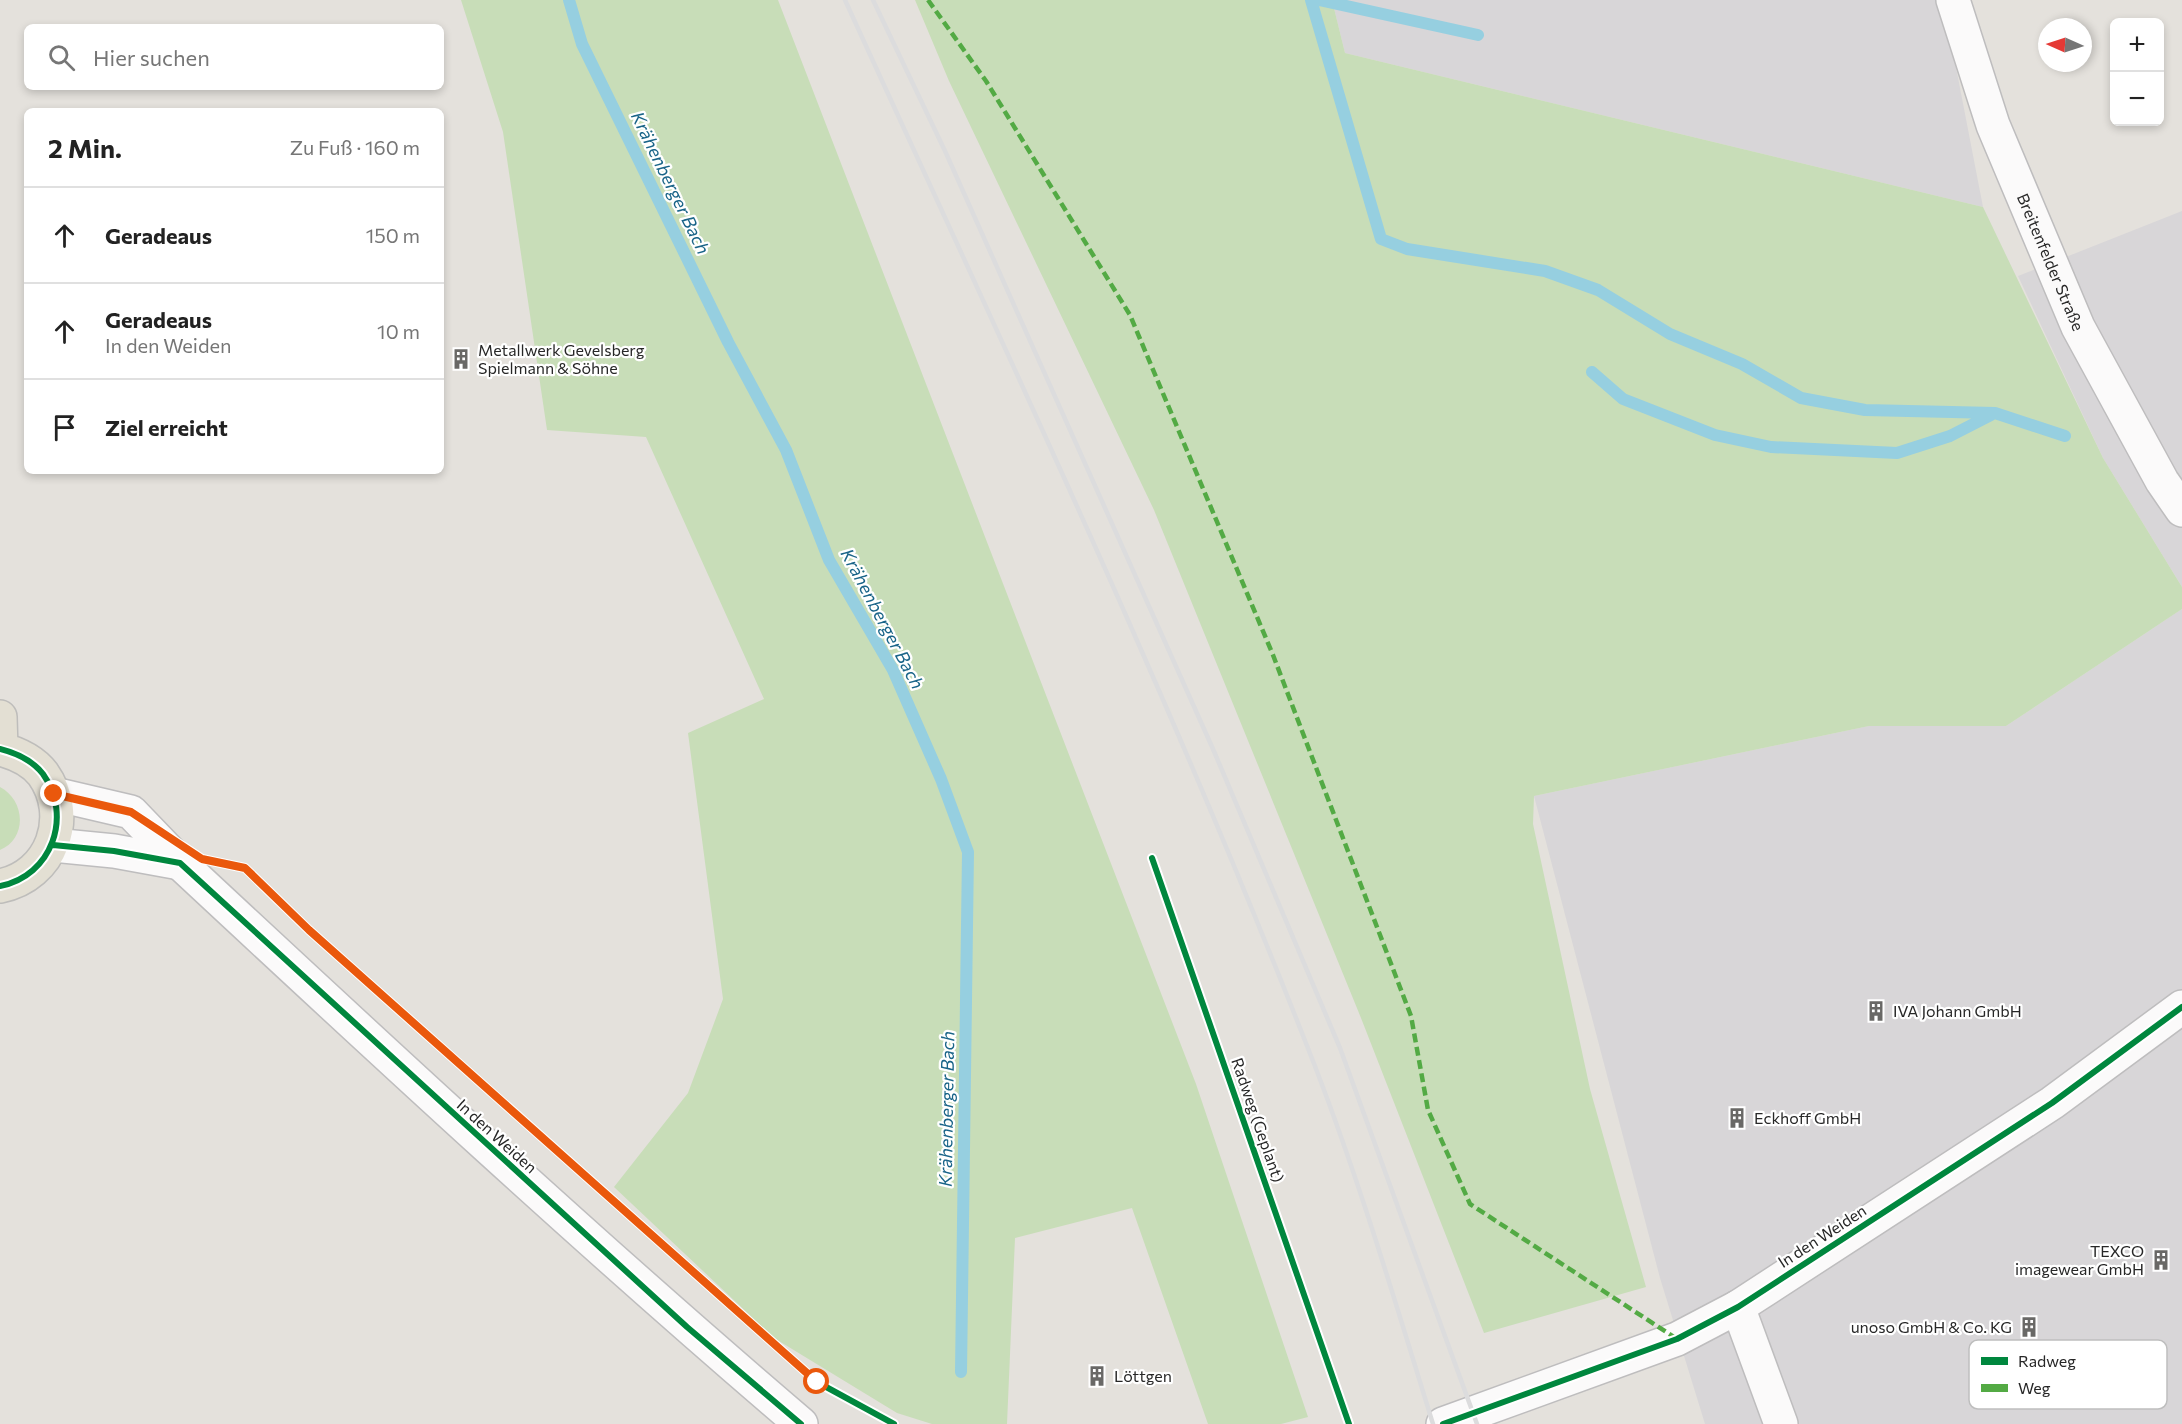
<!DOCTYPE html>
<html lang="de">
<head>
<meta charset="utf-8">
<style>
	body { margin:0; font-family:Commissioner,sans-serif; background:#f6f6f6; color:#222 }
	.controls { position:absolute; right:18px; top:18px; display:grid; overflow:hidden; border-radius:9px; box-shadow:0 3px 9px #0003 }
	.controls button { width:54px; height:54px; display:grid; place-items:center; padding:0; border:0; border-bottom:2px solid #e0e0e0; background:#fff; color:#222; font:30px sans-serif }
	.compass { position:absolute; left:2038px; top:18px; width:54px; height:54px; border-radius:50%; background:#fff; box-shadow:0 3px 9px #0003; rotate:273deg }
	.stop { position:absolute; width:18px; height:18px; margin:-14px; border:4px solid #ea580c; border-radius:50%; background:#fff }
	.stop.end { background:#ea580c; border-color:#fff; box-shadow:0 2px 6px #0008 }
	.list { margin:0; padding:0; list-style:none }
	h2 { display:flex; justify-content:space-between; align-items:center; height:78px; margin:0; padding:0 24px; font-size:26px }
	h2 small { font-size:20px; font-weight:400; color:#767676 }
	.list li { display:grid; grid-template-columns:39px 1fr auto; gap:18px; align-items:center; box-sizing:border-box; height:96px; padding:0 24px; border-top:2px solid #e0e0e0 }
	.list b { display:block; font-size:22px; white-space:nowrap }
	.list p { margin:0; font-size:20px; white-space:nowrap; color:#767676 }
	.list em { font-size:20px; font-style:normal; color:#767676 }
	.icon { flex:none; width:33px; height:33px; fill:none; stroke:currentColor; stroke-width:2; stroke-linecap:round; stroke-linejoin:round }
	.map { position:relative; flex:none; width:2182px; height:1424px; overflow:hidden }
	.search { position:absolute; background:#fff; box-shadow:0 3px 9px #0003; left:24px; top:24px; width:420px; height:66px; display:flex; align-items:center; gap:15px; box-sizing:border-box; padding:0 21px; border-radius:9px; color:#767676; font-size:22px }
	.panel { position:absolute; background:#fff; box-shadow:0 3px 9px #0003; left:24px; top:108px; width:420px; height:366px; border-radius:9px }
	.map>svg:first-child { display:block }
	.industrial { fill:#d8d6d8 }
	.green { fill:#c8ddb8 }
	.lines { fill:none; stroke-linecap:round; stroke-linejoin:round }
	.stream { stroke:#96cfe0; stroke-width:12 }
	.minor-casing { stroke:#bebdbe; stroke-width:36 }
	.major-casing { stroke:#bebdbb; stroke-width:36 }
	.minor { stroke:#fbfafa; stroke-width:33 }
	.major { stroke:#e3dfd3; stroke-width:33 }
	.rail { stroke:#dcdcdd; stroke-width:4.5 }
	.quiet { stroke:#53aa44; stroke-width:4.5; stroke-dasharray:9 4.5; stroke-linecap:butt }
	.cycleway-casing { stroke:#fff; stroke-width:10 }
	.cycleway { stroke:#00873e; stroke-width:6 }
	.route { stroke:#ea580c; stroke-width:8 }
	.labels { text-anchor:middle; stroke-width:4.5; stroke-linejoin:round; paint-order:stroke }
	.street-label { font-size:16px; fill:#272727; stroke:#fff }
	.poi-label { font-size:16px; fill:#272727; stroke:#fff; text-anchor:start }
	.water-label { font-size:18px; font-style:italic; fill:#196488; stroke:#fff }
	.key { fill:#fff; stroke:#bebebe; stroke-width:1.5 }
	.key-label { font-size:16px; fill:#272727 }
</style>
</head>
<body>
<div class="map">
<svg width="2182" height="1424" viewBox="0 0 2182 1424">
	<rect width="100%" height="100%" fill="#e4e1dc"/>
	<path class="industrial" d="M 1332,0 L 1943,0 L 1983,207 L 1345,53 Z
		M 2182,211 L 2182,587 L 2103,458 L 2018,276 Z
		M 2182,609 L 2182,1424 L 1705,1424 L 1660,1278 L 1534,796 L 1869,726 L 2006,726 Z"/>
	<path class="green" d="M 461,0 L 778,0 L 1196,1084 L 1308,1417 L 1281,1424 L 1208,1424 L 1132,1208 L 1015,1238 L 1007,1424 L 932,1424 L 897,1413 L 774,1338 L 614,1187 L 688,1093 L 723,999 L 688,733 L 764,699 L 646,437 L 547,430 L 503,132 Z
		M 915,0 L 1332,0 L 1345,53 L 1983,207 L 2103,458 L 2182,587 L 2182,609 L 2006,726 L 1869,726 L 1534,796 L 1533,824 L 1590,1089 L 1646,1287 L 1484,1333 L 1361,1018 L 1154,510 L 949,81 Z
		M 0,787 C 25,800 28,838 0,850 Z"/>
	<g class="lines">
		<path class="stream" d="M 569,0 L 582,44 L 728,342 L 786,450 L 829,560 L 893,670 L 941,779 L 968,852 L 961,1372
			M 1311,0 L 1381,239 L 1407,249 L 1545,271 L 1598,290 L 1670,334 L 1742,364 L 1801,398 L 1865,410 L 1995,413 L 2065,436
			M 1319,0 L 1478,35
			M 1592,372 L 1623,399 L 1715,435 L 1771,447 L 1897,453 L 1950,436 L 1991,415"/>
		<g class="minor-casing">
			<g id="minor">
				<path id="s1" d="M 1953,0 L 1993,125 L 2078,327 L 2162,481 L 2182,510"/>
				<path d="M 54,794 L 131,812 L 180,863 C 384,1053 589,1243 801,1424"/>
				<path d="M 53,845 L 114,851 L 180,863"/>
				<path d="M 1738,1307 L 1781,1424"/>
				<path d="M 1443,1424 L 1677,1339 L 1738,1307 L 2052,1103 L 2182,1007"/>
			</g>
		</g>
		<g class="major-casing">
			<path id="major" d="M 0,717 L 1,749
				M 0,749 C 16,753 33,761 43,774 C 73,816 52,876 0,886"/>
		</g>
		<use href="#minor" class="minor"/>
		<use href="#major" class="major"/>
		<path class="rail" d="M 845,0 C 1005,350 1171,698 1311,1056 C 1358,1176 1395,1301 1433,1424
			M 873,0 L 945,151 L 1213,749 L 1340,1048 L 1477,1424"/>
		<path class="quiet" d="M 928,0 L 986,81 L 1130,315 L 1273,655 L 1411,1016 L 1428,1110 L 1470,1204 L 1677,1339"/>
		<g class="cycleway-casing">
			<path id="cycleway" d="M 0,749 C 16,753 33,761 43,774 C 73,816 52,876 0,886
				M 131,812 L 202,859 L 245,868 L 309,930 L 817,1382 L 894,1424
				M 53,845 L 114,851 L 180,863 L 687,1327 L 801,1424
				M 1152,858 L 1349,1424
				M 1443,1424 L 1677,1339 L 1738,1307 L 2052,1103 L 2182,1007"/>
		</g>
		<use href="#cycleway" class="cycleway"/>
	</g>
	<g class="lines">
		<path class="route" d="M 54,794 L 131,812 L 202,859 L 245,868 L 309,930 L 817,1382"/>
	</g>
	<defs>
		<g id="building-bare" transform="scale(1.62)"><path d="M-4-6H4V6H1V3H-1V6H-4ZM-2.5-4.3h1.7v1.8h-1.7ZM.8-4.3h1.7v1.8H.8ZM-2.5-1h1.7V.8h-1.7ZM.8-1h1.7V.8H.8Z" fill="#696866" stroke="#fff" stroke-width="2.5" paint-order="stroke"/></g>
	</defs>
	<g fill-rule="evenodd">
		<use href="#building-bare" x="461" y="359"/>
		<use href="#building-bare" x="1876" y="1011"/>
		<use href="#building-bare" x="1737" y="1118"/>
		<use href="#building-bare" x="2161" y="1260"/>
		<use href="#building-bare" x="2029" y="1327"/>
		<use href="#building-bare" x="1097" y="1376"/>
	</g>
	<g class="labels">
		<g class="street-label">
			<text dy="6" stroke="none"><textPath href="#s1" startOffset="280">Breitenfelder Straße</textPath></text>
			<text transform="translate(1258 1120) rotate(71)" y="6">Radweg (Geplant)</text>
			<text transform="translate(497 1136) rotate(42)" y="6">In den Weiden</text>
			<text transform="translate(1822 1236) rotate(-33)" y="6">In den Weiden</text>
		</g>
		<g class="poi-label">
			<text x="478" y="356">Metallwerk Gevelsberg<tspan x="478" dy="18">Spielmann &amp; Söhne</tspan></text>
			<text x="1893" y="1017">IVA Johann GmbH</text>
			<text x="1754" y="1124">Eckhoff GmbH</text>
			<text x="2144" y="1257" text-anchor="end">TEXCO<tspan x="2144" dy="18">imagewear GmbH</tspan></text>
			<text x="2012" y="1333" text-anchor="end">unoso GmbH &amp; Co. KG</text>
			<text x="1114" y="1382">Löttgen</text>
		</g>
		<g class="water-label">
			<text transform="translate(670 183) rotate(64)" y="6">Krähenberger Bach</text>
			<text transform="translate(882 619) rotate(62)" y="6">Krähenberger Bach</text>
			<text transform="translate(947 1109) rotate(-89)" y="6">Krähenberger Bach</text>
		</g>
	</g>
	<rect x="1969" y="1340" width="198" height="69" rx="9" class="key"/>
	<rect x="1981" y="1357" width="27" height="8" fill="#00873e"/>
	<rect x="1981" y="1384" width="27" height="8" fill="#53aa44"/>
	<g class="key-label">
		<text x="2018" y="1367">Radweg</text>
		<text x="2018" y="1394">Weg</text>
	</g>
</svg>
<div class="controls">
<button>+</button>
<button>−</button>
</div>
<svg class="compass" viewBox="-18 -18 36 36"><path d="M0-13l5 13h-10z" fill="#e53935"/><path d="M0 13l5-13h-10z" fill="#767676"/></svg>
<div class="stop" style="left:817px;top:1382px"></div>
<div class="stop end" style="left:54px;top:794px"></div>
<div class="search"><svg class="icon" aria-label="search" viewBox="0 0 24 24"><circle cx="10" cy="10" r="6"/><path d="M15 15l6 6"/></svg>Hier suchen</div>
<section class="panel">
<h2>2 Min.<small>Zu Fuß · 160 m</small></h2>
<ul class="list">
<li><svg class="icon" aria-label="ahead" viewBox="0 0 24 24"><path d="M12 20V5M6 11l6-6 6 6"/></svg><div><b>Geradeaus</b></div><em>150 m</em></li>
<li><svg class="icon" aria-label="ahead" viewBox="0 0 24 24"><path d="M12 20V5M6 11l6-6 6 6"/></svg><div><b>Geradeaus</b><p>In den Weiden</p></div><em>10 m</em></li>
<li><svg class="icon" aria-label="arrive" viewBox="0 0 24 24"><path d="M6 21V4h12l-3 4 3 4H6"/></svg><div><b>Ziel erreicht</b></div></li>
</ul>
</section>
</div>
</body>
</html>
